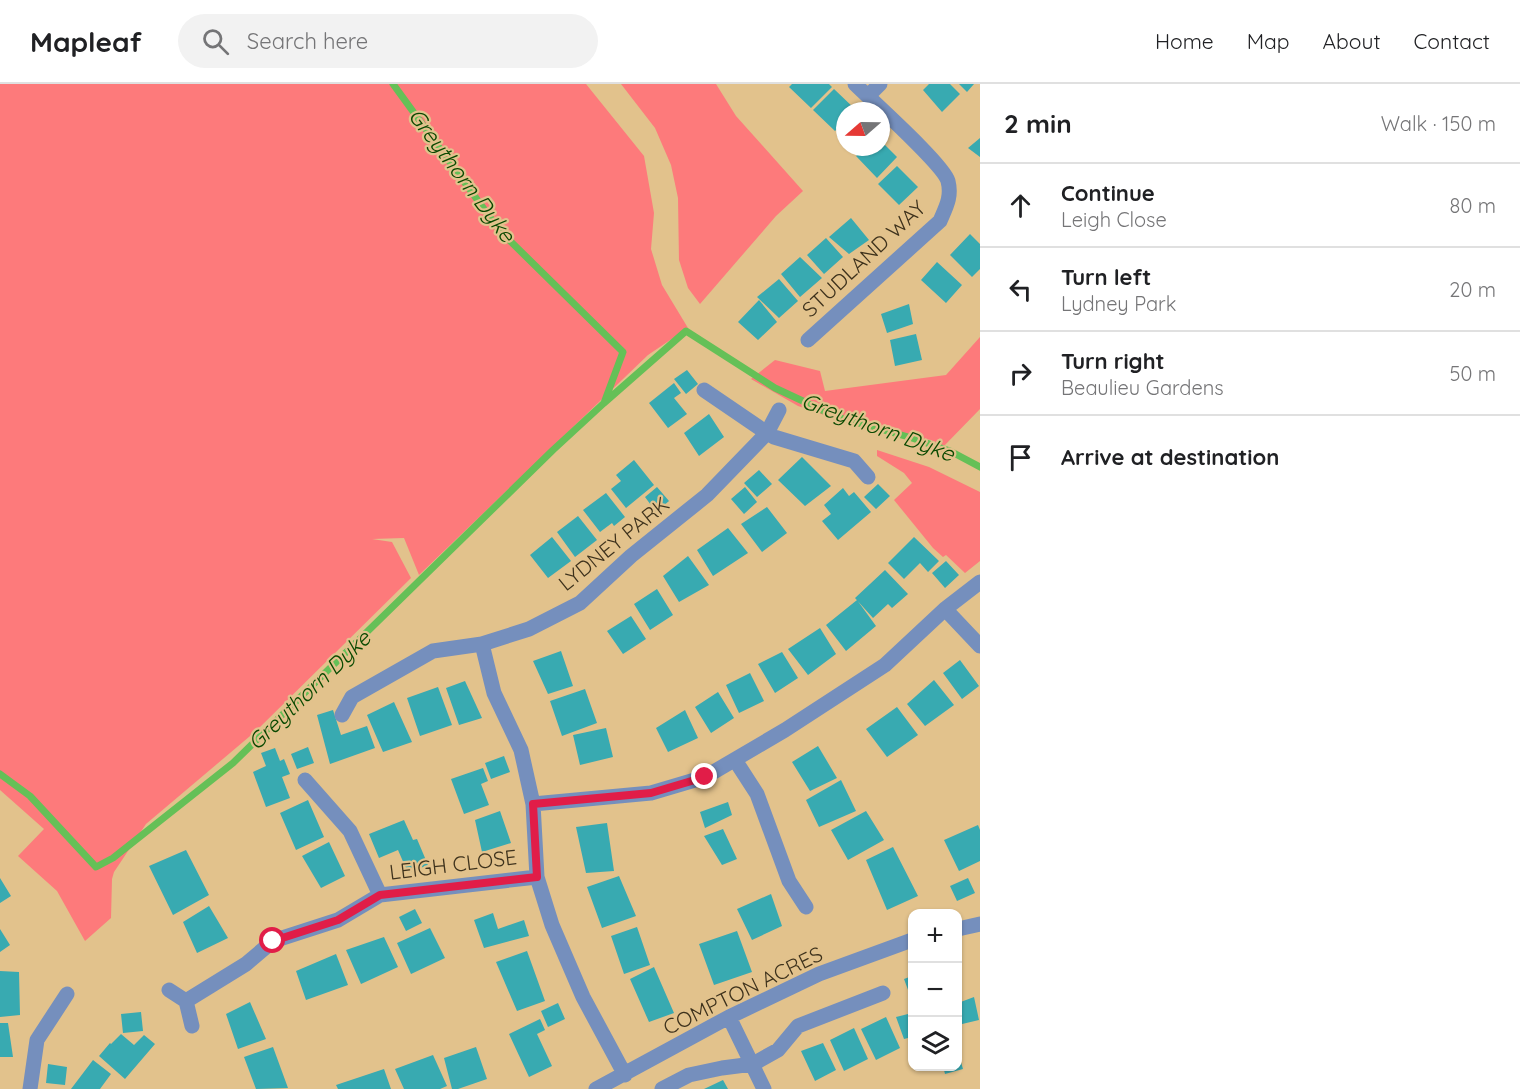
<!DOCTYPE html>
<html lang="en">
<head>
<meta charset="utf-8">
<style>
	body { margin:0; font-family:Quicksand,sans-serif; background:#f2f2f2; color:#202124 }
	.controls { position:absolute; right:18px; bottom:18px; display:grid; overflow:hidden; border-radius:12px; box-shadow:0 2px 4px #0004 }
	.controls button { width:54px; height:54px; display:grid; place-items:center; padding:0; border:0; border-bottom:2px solid #e0e0e0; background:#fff; color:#202124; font:30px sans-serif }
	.compass { position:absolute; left:836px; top:18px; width:54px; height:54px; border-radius:50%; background:#fff; box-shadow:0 2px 4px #0004; rotate:250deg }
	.stop { position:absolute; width:18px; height:18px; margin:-14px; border:4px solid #e11d48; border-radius:50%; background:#fff }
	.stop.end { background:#e11d48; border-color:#fff; box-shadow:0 2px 6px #0008 }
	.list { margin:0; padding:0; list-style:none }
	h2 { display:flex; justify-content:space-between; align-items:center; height:78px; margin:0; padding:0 24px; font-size:26px }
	h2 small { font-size:20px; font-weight:400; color:#757577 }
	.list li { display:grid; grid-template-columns:39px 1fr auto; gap:18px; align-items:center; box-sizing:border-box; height:84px; padding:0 24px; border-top:2px solid #e0e0e0 }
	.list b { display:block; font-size:22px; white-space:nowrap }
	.list p { margin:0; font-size:20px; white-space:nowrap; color:#757577 }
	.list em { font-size:20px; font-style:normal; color:#757577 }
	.icon { flex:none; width:33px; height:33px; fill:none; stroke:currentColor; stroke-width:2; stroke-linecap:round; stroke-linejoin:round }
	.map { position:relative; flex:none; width:980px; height:1005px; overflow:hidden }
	header { display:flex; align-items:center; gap:36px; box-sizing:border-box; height:84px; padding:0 30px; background:#fff; border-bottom:2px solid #e0e0e0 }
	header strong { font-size:28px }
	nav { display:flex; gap:33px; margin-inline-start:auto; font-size:21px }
	.search { width:420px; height:54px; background:#f2f2f2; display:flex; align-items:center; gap:15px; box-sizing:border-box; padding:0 21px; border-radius:33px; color:#757577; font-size:22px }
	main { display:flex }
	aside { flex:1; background:#fff }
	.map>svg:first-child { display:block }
	.green { fill:#fd7a7b }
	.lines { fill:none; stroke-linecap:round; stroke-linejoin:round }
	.stream { stroke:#65c057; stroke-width:7 }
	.building { fill:#38aab1 }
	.minor { stroke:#758fbd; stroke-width:15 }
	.route { stroke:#e11d48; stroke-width:8 }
	.labels { text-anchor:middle; stroke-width:4.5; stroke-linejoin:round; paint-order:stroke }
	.street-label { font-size:21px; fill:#3e321c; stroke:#e2c28c }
	.water-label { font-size:22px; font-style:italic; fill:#094900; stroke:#e2c28c }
</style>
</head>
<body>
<header>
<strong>Mapleaf</strong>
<div class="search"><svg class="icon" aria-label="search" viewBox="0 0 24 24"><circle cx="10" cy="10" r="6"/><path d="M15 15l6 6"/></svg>Search here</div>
<nav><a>Home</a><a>Map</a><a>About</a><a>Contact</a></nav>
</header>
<main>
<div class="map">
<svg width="980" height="1005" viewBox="0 0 980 1005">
	<rect width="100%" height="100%" fill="#e2c28c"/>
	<path class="green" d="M 0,0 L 586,0 L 644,72 L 654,129 L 651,165 L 662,201 L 688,244 L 648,271 L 419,491 L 404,454 L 372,455 L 392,458 L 411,494 L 256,647 L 146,740 L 114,788 L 112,795 L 111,834 L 85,857 L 57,807 L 18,772 L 44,745 L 0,706 Z
		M 621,0 L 716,0 L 736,32 L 803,107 L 776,132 L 700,220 L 688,204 L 679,176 L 678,114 L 671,81 L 655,44 Z
		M 980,253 L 980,325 L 944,362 L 931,356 L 856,342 L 798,322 L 751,295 L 775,276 L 820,287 L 825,307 L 946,291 Z
		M 877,366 L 929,383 L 980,408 L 980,477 L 965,489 L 946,471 L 943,473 L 933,464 L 894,416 L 912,399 L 904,389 L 877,372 Z"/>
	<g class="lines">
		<path class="stream" d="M 393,0 L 500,147 L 623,268 L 604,319 L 686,247 L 775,304 L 837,333 L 912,354 L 950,367 L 980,383
			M 0,690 L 30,712 L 96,783 L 113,774 L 233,679 L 553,366 L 604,319"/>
	</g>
	<path class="building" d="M 792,0 L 829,0 L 832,3 L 811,24 L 789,3 Z
		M 929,0 L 950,0 L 960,10 L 942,28 L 923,6 Z
		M 959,0 L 974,0 L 967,8 Z
		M 834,5 L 856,26 L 855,27 L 845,27 L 845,37 L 835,47 L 813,26 Z
		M 845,44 L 845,60 L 837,52 Z
		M 980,54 L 980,73 L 968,64 Z
		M 881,57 L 897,73 L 877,94 L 856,72 L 865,63 L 881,63 Z
		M 897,82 L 918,103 L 899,121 L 878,100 Z
		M 851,134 L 869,156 L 849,170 L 829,153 Z
		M 970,150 L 980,160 L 980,185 L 972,193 L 950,171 Z
		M 826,154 L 843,173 L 824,190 L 807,171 Z
		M 800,173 L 822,194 L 800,213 L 781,190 Z
		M 937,178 L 962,201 L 946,219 L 921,196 Z
		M 779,195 L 798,217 L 779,234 L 757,213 Z
		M 759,216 L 777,238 L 758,256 L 738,238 Z
		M 909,220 L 913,240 L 887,249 L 881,230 Z
		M 916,250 L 922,276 L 895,282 L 890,256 Z
		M 687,286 L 698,300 L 686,310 L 674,295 Z
		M 674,299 L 681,309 L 674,314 L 687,330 L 668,344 L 649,319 Z
		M 709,330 L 724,353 L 699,372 L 684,349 Z
		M 802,373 L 831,402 L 805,422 L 778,396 Z
		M 634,376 L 654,401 L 626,424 L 611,405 L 621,397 L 616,391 Z
		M 759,386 L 772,400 L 757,413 L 744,399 Z
		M 878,400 L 890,412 L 876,425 L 864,413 Z
		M 657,403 L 669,417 L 656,428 L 645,413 Z
		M 745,403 L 757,418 L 744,430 L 731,415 Z
		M 843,404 L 849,412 L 854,408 L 871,428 L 838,456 L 822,437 L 831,430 L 824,421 Z
		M 606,409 L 625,433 L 614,442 L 612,439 L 600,448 L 583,426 Z
		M 767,423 L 787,449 L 762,468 L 741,440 Z
		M 578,432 L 597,456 L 575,473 L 557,448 Z
		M 728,444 L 748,469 L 713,492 L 697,466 Z
		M 552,453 L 571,477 L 548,494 L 530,471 Z
		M 914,453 L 939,477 L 928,488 L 920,479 L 904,495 L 888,479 Z
		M 688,472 L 709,501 L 679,518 L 663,492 Z
		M 946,477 L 959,491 L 945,504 L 932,489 Z
		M 885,486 L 908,510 L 892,524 L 888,520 L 873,534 L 855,514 Z
		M 657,505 L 673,531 L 650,546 L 634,520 Z
		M 857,516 L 876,542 L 846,567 L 826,541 Z
		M 631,532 L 646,555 L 623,570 L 607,547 Z
		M 820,544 L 836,570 L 808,591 L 788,565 Z
		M 561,567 L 573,602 L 548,610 L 533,577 Z
		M 782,568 L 798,594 L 775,609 L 758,580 Z
		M 960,576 L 979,602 L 962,615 L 943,589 Z
		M 750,589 L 764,617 L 739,629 L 726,601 Z
		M 934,596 L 954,621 L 925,642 L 907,620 Z
		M 465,597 L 482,634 L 459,641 L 446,604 Z
		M 438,603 L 452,641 L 420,652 L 407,614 Z
		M 585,605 L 597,639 L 562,652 L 550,617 Z
		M 718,608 L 734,634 L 711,649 L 695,623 Z
		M 394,618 L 412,658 L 383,668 L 367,631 Z
		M 897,623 L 918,651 L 887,673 L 866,645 Z
		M 333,626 L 341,651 L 367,642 L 375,664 L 330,680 L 317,631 Z
		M 685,626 L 698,654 L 668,668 L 656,644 Z
		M 606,644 L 613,673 L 580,681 L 573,651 Z
		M 818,662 L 837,694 L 810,707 L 792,678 Z
		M 308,663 L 314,679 L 297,685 L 291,670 Z
		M 275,664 L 280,677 L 284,675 L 290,690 L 282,693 L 290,714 L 266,723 L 253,688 L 266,682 L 261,669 Z
		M 504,672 L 510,688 L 491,695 L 485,679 Z
		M 483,684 L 488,697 L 481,700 L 489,721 L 464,730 L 451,695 Z
		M 841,696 L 856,727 L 819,743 L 806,716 Z
		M 308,716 L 324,753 L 296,766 L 280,729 Z
		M 728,718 L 732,731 L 705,744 L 700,728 Z
		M 500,727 L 511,759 L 482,768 L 475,736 Z
		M 866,727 L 884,756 L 848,776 L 831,746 Z
		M 404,736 L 413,756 L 417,755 L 428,781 L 408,789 L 398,766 L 379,774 L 369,750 Z
		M 607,739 L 614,787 L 586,789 L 576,743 Z
		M 978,741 L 980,746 L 980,777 L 959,787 L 944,756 Z
		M 723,745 L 737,775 L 722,781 L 704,752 Z
		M 329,758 L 345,792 L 321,804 L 302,772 Z
		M 893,763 L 918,812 L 887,826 L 866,776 Z
		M 186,766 L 209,811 L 173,831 L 149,782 Z
		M 619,792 L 636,832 L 602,844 L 587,803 Z
		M 0,794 L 11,812 L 0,819 Z
		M 968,794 L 975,809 L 957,817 L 950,802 Z
		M 771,810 L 782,842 L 752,856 L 737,825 Z
		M 209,822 L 228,854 L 197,869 L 183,838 Z
		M 415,825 L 422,839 L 406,847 L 399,833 Z
		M 493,829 L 498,845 L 524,836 L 529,852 L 484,864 L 474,836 Z
		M 637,843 L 650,881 L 624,890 L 611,852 Z
		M 430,844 L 445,874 L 411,890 L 397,859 Z
		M 0,845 L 10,861 L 0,868 Z
		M 737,847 L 752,888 L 714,901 L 699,860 Z
		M 384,853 L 398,883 L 361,900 L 346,866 Z
		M 527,867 L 545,917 L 517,927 L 496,878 Z
		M 336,870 L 348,901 L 306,916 L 296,887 Z
		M 654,883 L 674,929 L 649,938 L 630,895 Z
		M 0,887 L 19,888 L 20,931 L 0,933 Z
		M 912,892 L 912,913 L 911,914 L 904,895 Z
		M 974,913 L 979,936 L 958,941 L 958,919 Z
		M 250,918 L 266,955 L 238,965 L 226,930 Z
		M 558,919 L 565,935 L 548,943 L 541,927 Z
		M 141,928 L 143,947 L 123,949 L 121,930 Z
		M 912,929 L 912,953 L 904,955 L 896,933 Z
		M 886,933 L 900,964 L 876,976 L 861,945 Z
		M 540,935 L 545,946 L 537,950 L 552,982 L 529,993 L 509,950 Z
		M 0,939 L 8,939 L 13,973 L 0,973 Z
		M 854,944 L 868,975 L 844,987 L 830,956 Z
		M 121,950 L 134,961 L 144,951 L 155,960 L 125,995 L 99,972 L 110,959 L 111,960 Z
		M 823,959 L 836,986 L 815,997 L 801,967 Z
		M 273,963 L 288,1004 L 256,1005 L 244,973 Z
		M 476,963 L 487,995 L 458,1005 L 452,1005 L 444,974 Z
		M 958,968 L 963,985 L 945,990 L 943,982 L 958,982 Z
		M 433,971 L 447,1002 L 440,1005 L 404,1005 L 395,985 Z
		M 93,976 L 111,990 L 100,1005 L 71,1005 Z
		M 48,980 L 67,983 L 65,1001 L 46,999 Z
		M 384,985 L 391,1005 L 338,1005 L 336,1001 Z
		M 723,996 L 728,1005 L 704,1005 Z"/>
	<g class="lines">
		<path class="minor" d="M 868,12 L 880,0
			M 808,256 L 940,137 C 946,123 952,113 948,97 C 943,80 872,17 855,0
			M 704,306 L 767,349 L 779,326
			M 945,525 L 980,562
			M 482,560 L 494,609 L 521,666 L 533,720 L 537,793 L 552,841 L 583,913 L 625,991
			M 342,631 L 352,613 L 433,567 L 482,560 L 529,545 L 580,519 L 631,472 L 707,411 L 767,349 L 774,353 L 854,377 L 868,393
			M 735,676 L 757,710 L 789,797 L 806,823
			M 305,696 L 350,747 L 380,811
			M 533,720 L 651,709 L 705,693 L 785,646 L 885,581 L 945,525 L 980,498
			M 958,845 L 980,840
			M 169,906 L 186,917 L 192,942
			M 186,917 L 246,880 L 273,857 L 338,836 L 380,811 L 537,793
			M 729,933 L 764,1005
			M 30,1005 L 37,956 L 67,910
			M 596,1005 L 729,933 L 819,890 L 912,856
			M 662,1005 L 689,991 L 722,984 L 753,980 L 778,966 L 798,942 L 883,909"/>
	</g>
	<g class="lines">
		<path class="route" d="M 273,857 L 338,836 L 380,811 L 537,793 L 533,720 L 651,709 L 705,693"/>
	</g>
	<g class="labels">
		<g class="street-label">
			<text transform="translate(864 175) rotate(-43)" y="7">STUDLAND WAY</text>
			<text transform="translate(614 460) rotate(-39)" y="7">LYDNEY PARK</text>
			<text transform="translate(453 781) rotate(-7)" y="7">LEIGH CLOSE</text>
			<text transform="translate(743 907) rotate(-26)" y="7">COMPTON ACRES</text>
		</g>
		<g class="water-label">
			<text transform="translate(462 91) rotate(53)" y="8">Greythorn Dyke</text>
			<text transform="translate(878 343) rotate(20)" y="8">Greythorn Dyke</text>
			<text transform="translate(309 606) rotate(-44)" y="8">Greythorn Dyke</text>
		</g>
	</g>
</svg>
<div class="controls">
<button>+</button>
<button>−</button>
<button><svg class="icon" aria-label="layers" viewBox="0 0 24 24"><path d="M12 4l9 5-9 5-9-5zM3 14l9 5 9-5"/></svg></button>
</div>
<svg class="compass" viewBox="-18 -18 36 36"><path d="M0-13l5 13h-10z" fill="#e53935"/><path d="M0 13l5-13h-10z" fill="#757577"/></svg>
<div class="stop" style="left:273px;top:857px"></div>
<div class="stop end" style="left:705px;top:693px"></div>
</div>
<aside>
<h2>2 min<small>Walk · 150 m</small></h2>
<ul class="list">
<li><svg class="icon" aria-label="ahead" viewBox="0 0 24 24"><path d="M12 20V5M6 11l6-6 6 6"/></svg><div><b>Continue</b><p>Leigh Close</p></div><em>80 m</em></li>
<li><svg class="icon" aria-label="left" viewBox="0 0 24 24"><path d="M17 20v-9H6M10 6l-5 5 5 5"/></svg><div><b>Turn left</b><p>Lydney Park</p></div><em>20 m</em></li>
<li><svg class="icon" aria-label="right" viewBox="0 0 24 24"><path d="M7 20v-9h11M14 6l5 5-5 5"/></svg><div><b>Turn right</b><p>Beaulieu Gardens</p></div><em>50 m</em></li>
<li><svg class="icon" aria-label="arrive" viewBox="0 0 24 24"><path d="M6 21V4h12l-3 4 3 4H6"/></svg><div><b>Arrive at destination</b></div></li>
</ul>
</aside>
</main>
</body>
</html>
